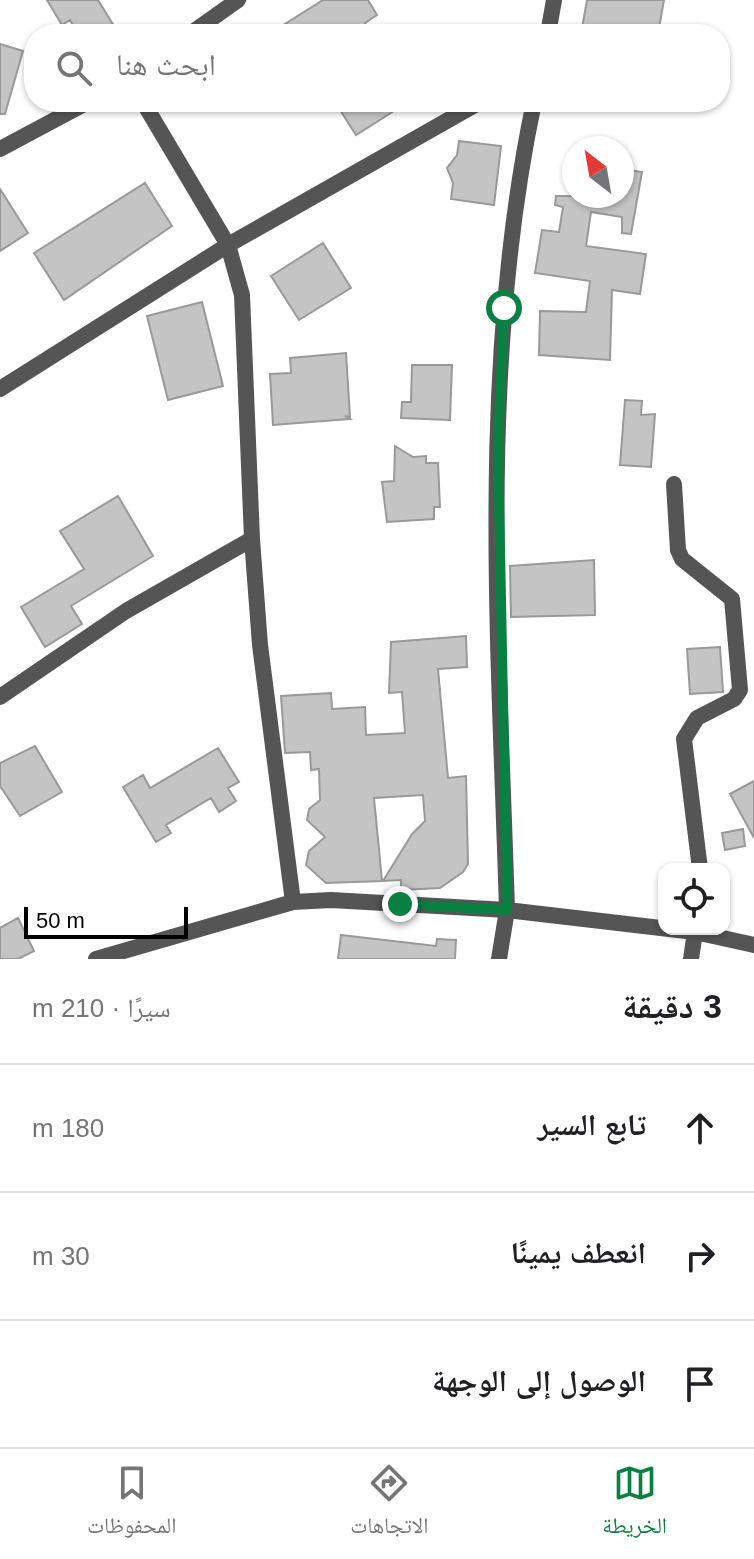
<!DOCTYPE html>
<html lang="ar">
<head>
<meta charset="utf-8">
<style>
	body { margin:0; font-family:Arial,"Noto Naskh Arabic",sans-serif; background:#f6f6f6; color:#202124; direction:rtl }
	.controls { position:absolute; right:24px; bottom:24px; display:grid; overflow:hidden; border-radius:16px; box-shadow:0 2px 6px #0004 }
	.controls button { width:72px; height:72px; display:grid; place-items:center; padding:0; border:0; border-bottom:2px solid #e0e0e0; background:#fff; color:#202124; font:40px sans-serif }
	.compass { position:absolute; left:562px; top:136px; width:72px; height:72px; border-radius:50%; background:#fff; box-shadow:0 2px 6px #0004; rotate:329deg }
	.scale { position:absolute; left:24px; bottom:20px; width:164px; box-sizing:border-box; padding-left:8px; border:4px solid #000; border-top:0; font-size:22px; line-height:28px; white-space:nowrap; color:#000; -webkit-text-stroke:6px #fff; paint-order:stroke }
	.stop { position:absolute; width:24px; height:24px; margin:-18px; border:6px solid #0b8043; border-radius:50%; background:#fff }
	.stop.end { background:#0b8043; border-color:#fff; box-shadow:0 2px 8px #0008 }
	.list { margin:0; padding:0; list-style:none }
	h2 { display:flex; justify-content:space-between; align-items:center; height:104px; margin:0; padding:0 32px; font-size:34px }
	h2 small { font-size:26px; font-weight:400; color:#757577 }
	.list li { display:grid; grid-template-columns:52px 1fr auto; gap:24px; align-items:center; box-sizing:border-box; height:128px; padding:0 32px; border-top:2px solid #e0e0e0 }
	.list b { display:block; font-size:30px; white-space:nowrap }
	.list em { font-size:26px; font-style:normal; color:#757577 }
	.icon { flex:none; width:44px; height:44px; fill:none; stroke:currentColor; stroke-width:2; stroke-linecap:round; stroke-linejoin:round }
	.map { position:relative; flex:none; width:754px; height:959px; overflow:hidden; direction:ltr }
	.search { position:absolute; background:#fff; box-shadow:0 2px 6px #0004; left:24px; right:24px; top:24px; height:88px; display:flex; align-items:center; gap:20px; box-sizing:border-box; padding:0 28px; border-radius:32px; color:#757577; font-size:30px }
	.sheet { height:488px; background:#fff }
	nav { display:flex; justify-content:space-around; align-items:center; box-sizing:border-box; height:112px; border-top:2px solid #e0e0e0; background:#fff; font-size:22px; color:#757577 }
	nav a { display:grid; justify-items:center; gap:4px }
	nav .on { color:#0b8043 }
	.map>svg:first-child { display:block }
	.building { fill:#c4c4c4; stroke:#999; stroke-width:2 }
	.lines { fill:none; stroke-linecap:round; stroke-linejoin:round }
	.street { stroke:#555; stroke-width:16 }
	.route { stroke:#0b8043; stroke-width:10 }
</style>
</head>
<body>
<div class="map">
<svg width="754" height="959" viewBox="0 0 754 959">
	<rect width="100%" height="100%" fill="#fff"/>
	<path class="building" d="M 47,0 L 98,0 L 119,34 L 78,34 L 70,20 L 62,25 Z
		M 323,0 L 368,0 L 377,15 L 365,23 L 372,34 L 269,34 Z
		M 587,0 L 664,0 L 658,34 L 581,34 Z
		M 0,44 L 23,51 L 5,114 L 0,114 Z
		M 335,102 L 408,102 L 356,135 Z
		M 459,141 L 501,146 L 494,205 L 451,199 L 453,183 L 447,168 L 457,155 Z
		M 622,169 L 642,172 L 631,234 L 622,233 L 622,217 L 591,212 L 586,246 L 646,254 L 640,294 L 612,290 L 610,360 L 539,355 L 540,311 L 586,312 L 590,281 L 535,273 L 542,230 L 559,232 L 563,207 L 555,205 L 556,196 L 622,196 Z
		M 145,183 L 172,226 L 64,300 L 34,253 Z
		M 0,189 L 28,233 L 0,251 Z
		M 323,243 L 351,288 L 299,320 L 271,276 Z
		M 202,302 L 223,386 L 168,400 L 147,316 Z
		M 346,353 L 350,417 L 345,416 L 350,419 L 273,425 L 270,374 L 291,373 L 290,358 Z
		M 412,365 L 452,365 L 450,420 L 401,418 L 402,402 L 411,402 Z
		M 625,400 L 642,401 L 641,415 L 655,414 L 651,467 L 620,465 Z
		M 395,446 L 413,457 L 426,456 L 426,463 L 438,463 L 440,507 L 434,507 L 434,519 L 387,522 L 382,482 L 394,481 Z
		M 118,496 L 153,556 L 71,606 L 82,624 L 45,647 L 21,607 L 84,569 L 60,531 Z
		M 594,560 L 595,615 L 511,617 L 510,566 Z
		M 466,636 L 467,667 L 438,669 L 448,778 L 466,776 L 468,864 L 463,872 L 440,888 L 401,890 L 401,880 L 383,881 L 412,834 L 425,821 L 423,795 L 374,798 L 382,881 L 326,883 L 306,865 L 309,851 L 325,837 L 307,820 L 309,809 L 320,800 L 319,769 L 311,770 L 310,752 L 285,753 L 281,696 L 331,693 L 332,709 L 365,707 L 366,735 L 405,733 L 402,692 L 389,693 L 391,642 Z
		M 720,647 L 723,692 L 690,694 L 687,649 Z
		M 35,746 L 62,792 L 20,816 L 0,786 L 0,763 Z
		M 218,748 L 239,782 L 228,788 L 236,801 L 219,812 L 211,798 L 166,825 L 171,833 L 156,842 L 123,787 L 143,775 L 150,788 Z
		M 754,781 L 754,838 L 730,794 Z
		M 743,829 L 745,846 L 725,850 L 722,833 Z
		M 18,918 L 34,951 L 18,959 L 0,959 L 0,928 Z
		M 341,935 L 436,946 L 437,939 L 456,940 L 455,959 L 338,959 Z"/>
	<g class="lines">
		<path class="street" d="M 190,34 L 238,0
			M 548,34 L 554,0
			M 143,102 L 228,245 L 242,295 L 252,539 L 260,645 L 293,902
			M 0,149 L 88,102
			M 0,389 L 228,245 L 480,102
			M 674,484 L 678,550 L 682,559 L 732,599 L 740,690 L 734,699 L 697,718 L 684,739 L 700,869
			M 0,697 L 126,611 L 252,539
			M 96,959 L 293,902 L 331,900 L 507,910 L 695,932 L 754,945
			M 499,959 L 507,910 C 499,642 478,367 534,102
			M 691,959 L 695,932"/>
	</g>
	<g class="lines">
		<path class="route" d="M 400,904 L 507,910 L 498,444 L 504,308"/>
	</g>
</svg>
<div class="controls">
<button><svg class="icon" aria-label="locate" viewBox="0 0 24 24"><circle cx="12" cy="12" r="6"/><path d="M12 2v4M12 18v4M2 12h4M18 12h4"/></svg></button>
</div>
<svg class="compass" viewBox="-18 -18 36 36"><path d="M0-13l5 13h-10z" fill="#e53935"/><path d="M0 13l5-13h-10z" fill="#757577"/></svg>
<div class="scale">50 m</div>
<div class="stop" style="left:504px;top:308px"></div>
<div class="stop end" style="left:400px;top:904px"></div>
<div class="search"><svg class="icon" aria-label="search" viewBox="0 0 24 24"><circle cx="10" cy="10" r="6"/><path d="M15 15l6 6"/></svg>ابحث هنا</div>
</div>
<section class="sheet">
<h2>3 دقيقة<small>سيرًا · 210 m</small></h2>
<ul class="list">
<li><svg class="icon" aria-label="ahead" viewBox="0 0 24 24"><path d="M12 20V5M6 11l6-6 6 6"/></svg><div><b>تابع السير</b></div><em>180 m</em></li>
<li><svg class="icon" aria-label="right" viewBox="0 0 24 24"><path d="M7 20v-9h11M14 6l5 5-5 5"/></svg><div><b>انعطف يمينًا</b></div><em>30 m</em></li>
<li><svg class="icon" aria-label="arrive" viewBox="0 0 24 24"><path d="M6 21V4h12l-3 4 3 4H6"/></svg><div><b>الوصول إلى الوجهة</b></div></li>
</ul>
</section>
<nav>
<a class="on"><svg class="icon" aria-label="map" viewBox="0 0 24 24"><path d="M3 6l6-2 6 2 6-2v14l-6 2-6-2-6 2zM9 4v14M15 6v14"/></svg>الخريطة</a>
<a><svg class="icon" aria-label="directions" viewBox="0 0 24 24"><path d="M12 3l9 9-9 9-9-9zM9 14v-3h6M13 9l2 2-2 2"/></svg>الاتجاهات</a>
<a><svg class="icon" aria-label="saved" viewBox="0 0 24 24"><path d="M7 4h10v16l-5-4-5 4z"/></svg>المحفوظات</a>
</nav>
</body>
</html>
